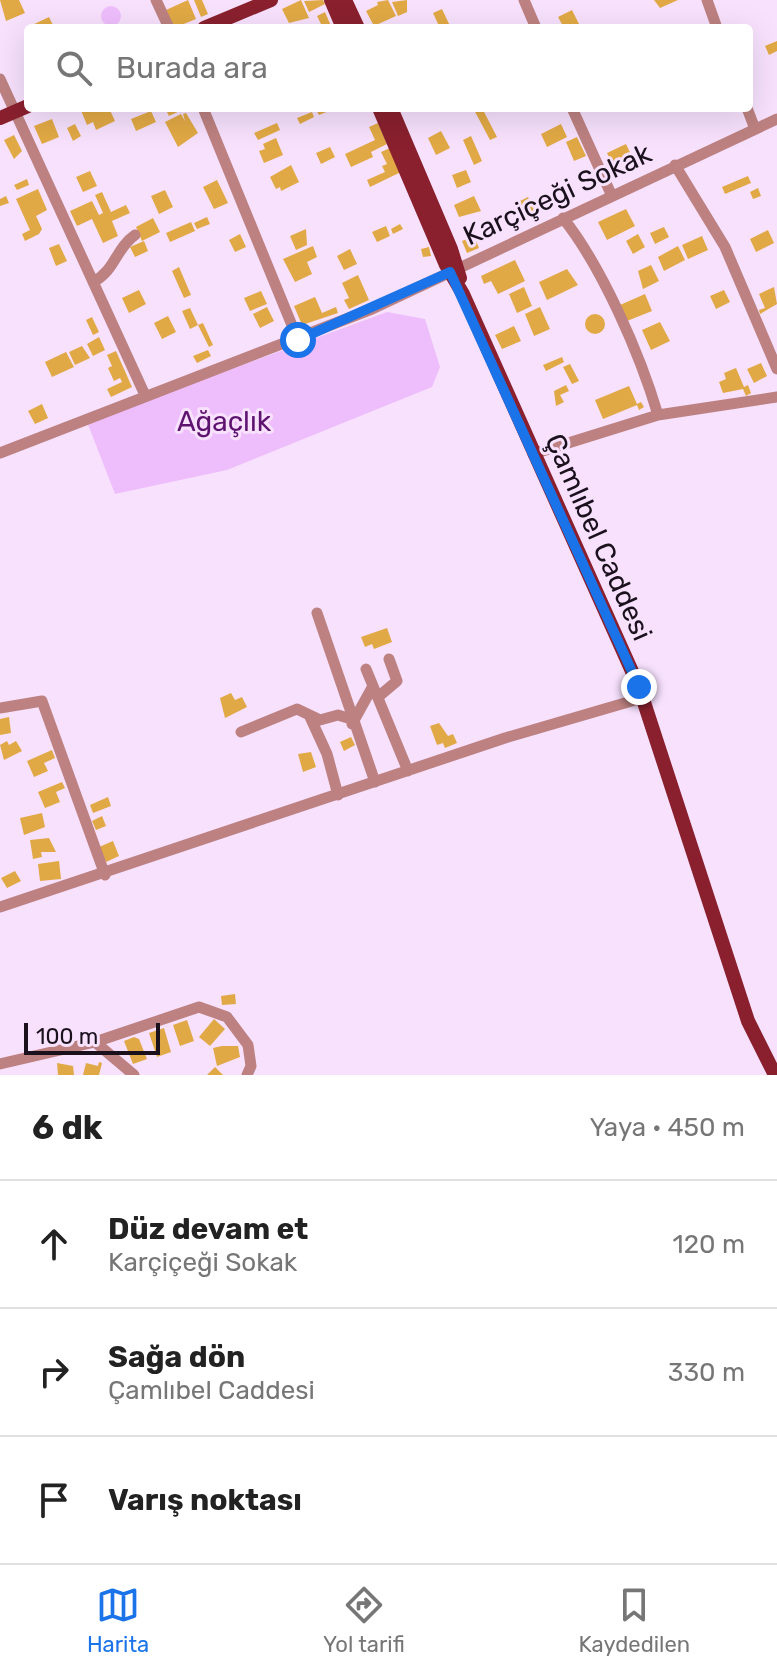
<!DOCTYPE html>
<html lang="tr">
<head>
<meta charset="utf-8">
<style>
	body { margin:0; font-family:Rubik,sans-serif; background:#f2f2f2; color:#222 }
	.scale { position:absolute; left:24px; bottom:20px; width:136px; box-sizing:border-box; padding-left:8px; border:4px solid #1a111d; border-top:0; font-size:22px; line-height:28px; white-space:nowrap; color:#1a111d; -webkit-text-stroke:6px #f7e1fd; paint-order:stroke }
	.stop { position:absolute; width:24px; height:24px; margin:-18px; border:6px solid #1a73e8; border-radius:50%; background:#fff }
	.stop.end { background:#1a73e8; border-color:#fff; box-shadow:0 2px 8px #0008 }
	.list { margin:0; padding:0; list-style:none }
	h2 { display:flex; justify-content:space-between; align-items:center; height:104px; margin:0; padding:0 32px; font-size:34px }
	h2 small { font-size:26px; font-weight:400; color:#767676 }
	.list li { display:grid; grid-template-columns:52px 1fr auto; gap:24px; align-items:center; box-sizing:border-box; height:128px; padding:0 32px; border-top:2px solid #e0e0e0 }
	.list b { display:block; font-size:30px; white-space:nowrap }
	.list p { margin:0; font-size:26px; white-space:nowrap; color:#767676 }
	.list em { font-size:26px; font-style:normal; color:#767676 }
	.icon { flex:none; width:44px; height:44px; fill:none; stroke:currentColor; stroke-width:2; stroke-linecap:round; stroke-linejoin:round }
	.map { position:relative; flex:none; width:777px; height:1075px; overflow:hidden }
	.search { position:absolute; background:#fff; box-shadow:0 8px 32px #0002; left:24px; right:24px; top:24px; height:88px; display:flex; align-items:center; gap:20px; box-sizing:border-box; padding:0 28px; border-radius:8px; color:#767676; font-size:30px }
	.sheet { height:488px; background:#fff }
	nav { display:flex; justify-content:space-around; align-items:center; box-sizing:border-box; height:112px; border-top:2px solid #e0e0e0; background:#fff; font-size:22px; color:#767676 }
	nav a { display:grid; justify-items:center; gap:4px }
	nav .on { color:#1a73e8 }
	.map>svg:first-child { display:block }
	.green { fill:#eebefc }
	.building { fill:#e1a945 }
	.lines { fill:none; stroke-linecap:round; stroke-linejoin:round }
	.minor { stroke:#bd8181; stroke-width:11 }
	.major { stroke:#8a202e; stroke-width:14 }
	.route { stroke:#1a73e8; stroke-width:10 }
	.labels { text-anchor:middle; stroke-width:6; stroke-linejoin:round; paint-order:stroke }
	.street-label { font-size:28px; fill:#1a111d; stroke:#f7e1fd }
	.park-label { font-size:28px; fill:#5d1270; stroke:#f7e1fd }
</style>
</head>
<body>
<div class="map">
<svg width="777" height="1075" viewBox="0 0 777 1075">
	<rect width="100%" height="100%" fill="#f7e1fd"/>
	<path class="green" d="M101 16a10 10 0 1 1 20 0a10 10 0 1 1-20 0Z
		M 387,312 L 425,319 L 440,367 L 432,387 L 227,470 L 115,494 L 87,422 Z"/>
	<path class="building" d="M 0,0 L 19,0 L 25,13 L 6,21 Z
		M 188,0 L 196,19 L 174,28 L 166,10 Z
		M 194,0 L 202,0 L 208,14 L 201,17 Z
		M 301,0 L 309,18 L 289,23 L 282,9 Z
		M 323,0 L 325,4 L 309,12 L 304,1 Z
		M 388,0 L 396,16 L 374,26 L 366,11 L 378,5 L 377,2 Z
		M 407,0 L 407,12 L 398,16 L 392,2 Z
		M 654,0 L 678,0 L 660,8 Z
		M 442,9 L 451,28 L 440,28 L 433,13 Z
		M 572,10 L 579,24 L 564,28 L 558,17 Z
		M 325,12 L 331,26 L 328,28 L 323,28 L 317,16 Z
		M 49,17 L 53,25 L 26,28 Z
		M 777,41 L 777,51 L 769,55 L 765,46 Z
		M 80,108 L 109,108 L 115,121 L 96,130 L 93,122 L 87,125 Z
		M 165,108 L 186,108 L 169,116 Z
		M 315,108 L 336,108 L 319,115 Z
		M 473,108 L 482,108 L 497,137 L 490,140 Z
		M 151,111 L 156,122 L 136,131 L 131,119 Z
		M 312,112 L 314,117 L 300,124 L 297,118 Z
		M 186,113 L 198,133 L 178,147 L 165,122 L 181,114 L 185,121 L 183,114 Z
		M 52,119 L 59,137 L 42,144 L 34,126 Z
		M 277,123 L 280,130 L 258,140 L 254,133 Z
		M 378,123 L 387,144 L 371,152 L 373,157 L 351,167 L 345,154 L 375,140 L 369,127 Z
		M 75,124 L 81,136 L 73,141 L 67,128 Z
		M 561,124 L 567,137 L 547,147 L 541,134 Z
		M 441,131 L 450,148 L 436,155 L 428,138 Z
		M 14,135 L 22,151 L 14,159 L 4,140 Z
		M 471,136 L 482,161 L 474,165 L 463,140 Z
		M 577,137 L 586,156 L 574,161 L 566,142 Z
		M 276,138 L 283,155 L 264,163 L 259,151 L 265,149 L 263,144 Z
		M 626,144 L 633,159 L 614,168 L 607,153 Z
		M 330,147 L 335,157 L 321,164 L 316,153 Z
		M 390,148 L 401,172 L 370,187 L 367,180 L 385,172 L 382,166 L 387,164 L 381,152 Z
		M 291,165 L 299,182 L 281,191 L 280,187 L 276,189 L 270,177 Z
		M 466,170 L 471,182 L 457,188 L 452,175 Z
		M 90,171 L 97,186 L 83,192 L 76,177 Z
		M 748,176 L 751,183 L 725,194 L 722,187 Z
		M 27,179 L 29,185 L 17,190 L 14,185 Z
		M 217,180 L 228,203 L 214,209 L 203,187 Z
		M 758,188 L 761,196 L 753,199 L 750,192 Z
		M 38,189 L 47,210 L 36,216 L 42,229 L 39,234 L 25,241 L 22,234 L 30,230 L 16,199 Z
		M 165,190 L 173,207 L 159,214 L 151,196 Z
		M 102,192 L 111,212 L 126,205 L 130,213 L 112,221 L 118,236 L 103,243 L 92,219 L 77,226 L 70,211 L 92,201 L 99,215 L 103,213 L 95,195 Z
		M 6,196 L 9,203 L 0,206 L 0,199 Z
		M 474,196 L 481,211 L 459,217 L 454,205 Z
		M 528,197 L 535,210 L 522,216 L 516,203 Z
		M 626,209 L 635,226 L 607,240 L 598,222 Z
		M 207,217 L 210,224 L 197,229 L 194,223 Z
		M 153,218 L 160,232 L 142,241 L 136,227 Z
		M 191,222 L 195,231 L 170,242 L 166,233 Z
		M 400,224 L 403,229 L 393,234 L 391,229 Z
		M 386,226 L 390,236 L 377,242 L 372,232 Z
		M 664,227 L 669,237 L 655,244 L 650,233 Z
		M 306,229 L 307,245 L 296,250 L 290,236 Z
		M 768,230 L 774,243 L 756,252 L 750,239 Z
		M 240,234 L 246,247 L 235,252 L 229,240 Z
		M 638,234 L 645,247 L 633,254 L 626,241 Z
		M 474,236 L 479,248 L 467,253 L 462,241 Z
		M 702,236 L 708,250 L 688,259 L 682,245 Z
		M 144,241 L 148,251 L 135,257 L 130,247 Z
		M 59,244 L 67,261 L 56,266 L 49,248 Z
		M 313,246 L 317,257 L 307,262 L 312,274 L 295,282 L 283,259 Z
		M 678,246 L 685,260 L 664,271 L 658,257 Z
		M 429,247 L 431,256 L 423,257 L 421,249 Z
		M 350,249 L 357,264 L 344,270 L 337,256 Z
		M 515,260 L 525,281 L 498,294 L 491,281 L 484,284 L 481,276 Z
		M 651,265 L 659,281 L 643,289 L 638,271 Z
		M 179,267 L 191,295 L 184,298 L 172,271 Z
		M 567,269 L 578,285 L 547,300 L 539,282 Z
		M 358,275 L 369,300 L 349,309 L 344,300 L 349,298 L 342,283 Z
		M 524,287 L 532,306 L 517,313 L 509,294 Z
		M 774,287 L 777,304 L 760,314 L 759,310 L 765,308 L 759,294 Z
		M 139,290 L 146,304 L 129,313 L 122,298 Z
		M 724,290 L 730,302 L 716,309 L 710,296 Z
		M 261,291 L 267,304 L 250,311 L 244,298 Z
		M 645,294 L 652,311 L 627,321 L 620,305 Z
		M 315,297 L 322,313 L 336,307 L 338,313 L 302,325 L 294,306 Z
		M 267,307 L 274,321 L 260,328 L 253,314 Z
		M 540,307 L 550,329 L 534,336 L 525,314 Z
		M 190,308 L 198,325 L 190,329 L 182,311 Z
		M585 324a10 10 0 1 1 20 0a10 10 0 1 1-20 0Z
		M 168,316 L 176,332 L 162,339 L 154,323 Z
		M 92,317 L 99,332 L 93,335 L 86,320 Z
		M 660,322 L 670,341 L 651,350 L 642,330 Z
		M 203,323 L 213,345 L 209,347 L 198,325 Z
		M 514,326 L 521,341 L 502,349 L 495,335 Z
		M 99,337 L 105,350 L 93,356 L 87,344 Z
		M 82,346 L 90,358 L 75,365 L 69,352 Z
		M 208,350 L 211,356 L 197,363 L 193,356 Z
		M 116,351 L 132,387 L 111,397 L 107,389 L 122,382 L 120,378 L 114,381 L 108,368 L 112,366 L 107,355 Z
		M 66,352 L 74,367 L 52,377 L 45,362 Z
		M 562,357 L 564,362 L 546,371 L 543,365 Z
		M 761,363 L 767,376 L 754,383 L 747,369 Z
		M 570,364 L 579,381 L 572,384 L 563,367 Z
		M 736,368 L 744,387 L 748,385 L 751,393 L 746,396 L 743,389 L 723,393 L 719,382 L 726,379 L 724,373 Z
		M 566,385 L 569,391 L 560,395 L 564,402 L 556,406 L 554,391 Z
		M 629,386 L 637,404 L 641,402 L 644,407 L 639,410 L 637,405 L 603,419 L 595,400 Z
		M 42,404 L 48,418 L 35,424 L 28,411 Z
		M 387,628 L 392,642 L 374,649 L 372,644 L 365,647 L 361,637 Z
		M 231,693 L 235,700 L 242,697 L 247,707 L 225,718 L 220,698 Z
		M 9,717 L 11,733 L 0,735 L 0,719 Z
		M 439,723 L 448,736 L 453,734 L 457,743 L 445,748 L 443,743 L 437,745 L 430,726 Z
		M 351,737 L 355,745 L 344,751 L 340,742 Z
		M 7,741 L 9,745 L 16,741 L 22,751 L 4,760 L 0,745 Z
		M 52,750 L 55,758 L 44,763 L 48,771 L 34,777 L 27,761 Z
		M 311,752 L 316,767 L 303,772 L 298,754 Z
		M 62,782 L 65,788 L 56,792 L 60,802 L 45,808 L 38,792 Z
		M 108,797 L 111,806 L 93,813 L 90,805 Z
		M 42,813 L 45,827 L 24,835 L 20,818 Z
		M 102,816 L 106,826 L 96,830 L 92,821 Z
		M 49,838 L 56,852 L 41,852 L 42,857 L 33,859 L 30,840 Z
		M 113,841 L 119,856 L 106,862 L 99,847 Z
		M 59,861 L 61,879 L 40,881 L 38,864 Z
		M 15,871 L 21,881 L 7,888 L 1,878 Z
		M 235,994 L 236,1004 L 222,1005 L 221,996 Z
		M 214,1019 L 225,1029 L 210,1046 L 199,1037 Z
		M 187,1020 L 194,1041 L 180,1046 L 173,1025 Z
		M 164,1028 L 171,1052 L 157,1057 L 149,1033 Z
		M 134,1037 L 139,1039 L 147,1059 L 133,1064 L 124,1041 Z
		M 222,1046 L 238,1046 L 240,1057 L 217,1066 L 213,1048 Z
		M 99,1062 L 102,1063 L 99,1075 L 83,1075 L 86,1063 L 98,1066 Z
		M 57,1063 L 73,1066 L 74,1075 L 58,1075 Z
		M 215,1067 L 223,1075 L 207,1075 Z"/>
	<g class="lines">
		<path class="minor" d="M 156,0 L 169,28
			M 524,0 L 536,28
			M 707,0 L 717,28
			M 0,79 L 145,395
			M 203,108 L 298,340
			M 572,108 L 611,194
			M 747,108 L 755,129
			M 675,165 L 725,247 L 777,369
			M 563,218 C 602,267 640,354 658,415
			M 93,282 C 115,271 116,248 135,235
			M 0,453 L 372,309 L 777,119
			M 533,454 L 658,415 L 777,397
			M 317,613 L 375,782
			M 366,669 L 408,771
			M 378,697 L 397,681 L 389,659
			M 0,708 L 42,701 L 105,875
			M 310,717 L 327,754 L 338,795
			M 352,724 L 373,686
			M 241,732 L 297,709 L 320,720 L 338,715 L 351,719
			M 0,907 L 505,738 L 642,698
			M 95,1042 L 134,1075
			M 0,1064 L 95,1042 L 199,1007 L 227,1017 L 248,1045 L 251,1066 L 247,1075"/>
		<path class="major" d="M 331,0 L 343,28
			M 345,0 L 358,28
			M 204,28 L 271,0
			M 379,108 L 446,265 L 463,294 L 639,687 L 748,1021 L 775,1075
			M 391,108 L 451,249 L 460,278
			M 0,118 L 28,106"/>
	</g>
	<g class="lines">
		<path class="route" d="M 298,340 L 450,272 L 639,687"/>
	</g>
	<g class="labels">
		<g class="street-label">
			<text transform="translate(557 194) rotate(-25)" y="10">Karçiçeği Sokak</text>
			<text transform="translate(599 537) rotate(66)" y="10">Çamlıbel Caddesi</text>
		</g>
		<g class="park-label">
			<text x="224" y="431">Ağaçlık</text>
		</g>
	</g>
</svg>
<div class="scale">100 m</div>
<div class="stop" style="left:298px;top:340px"></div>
<div class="stop end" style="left:639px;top:687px"></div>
<div class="search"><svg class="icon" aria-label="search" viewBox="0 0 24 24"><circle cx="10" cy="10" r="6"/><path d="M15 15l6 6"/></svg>Burada ara</div>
</div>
<section class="sheet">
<h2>6 dk<small>Yaya · 450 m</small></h2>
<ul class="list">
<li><svg class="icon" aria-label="ahead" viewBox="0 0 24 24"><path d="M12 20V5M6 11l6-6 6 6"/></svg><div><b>Düz devam et</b><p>Karçiçeği Sokak</p></div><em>120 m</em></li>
<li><svg class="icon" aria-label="right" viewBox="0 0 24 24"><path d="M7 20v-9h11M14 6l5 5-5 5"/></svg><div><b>Sağa dön</b><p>Çamlıbel Caddesi</p></div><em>330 m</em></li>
<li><svg class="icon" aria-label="arrive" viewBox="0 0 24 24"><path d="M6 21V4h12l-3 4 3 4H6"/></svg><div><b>Varış noktası</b></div></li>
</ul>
</section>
<nav>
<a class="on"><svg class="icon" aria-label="map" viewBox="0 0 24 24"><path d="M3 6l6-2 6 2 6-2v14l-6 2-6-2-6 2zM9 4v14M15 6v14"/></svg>Harita</a>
<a><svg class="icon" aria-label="directions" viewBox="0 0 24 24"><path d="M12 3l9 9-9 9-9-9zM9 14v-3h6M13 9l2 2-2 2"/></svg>Yol tarifi</a>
<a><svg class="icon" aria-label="saved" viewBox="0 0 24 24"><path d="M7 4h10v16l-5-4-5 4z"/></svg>Kaydedilen</a>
</nav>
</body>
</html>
